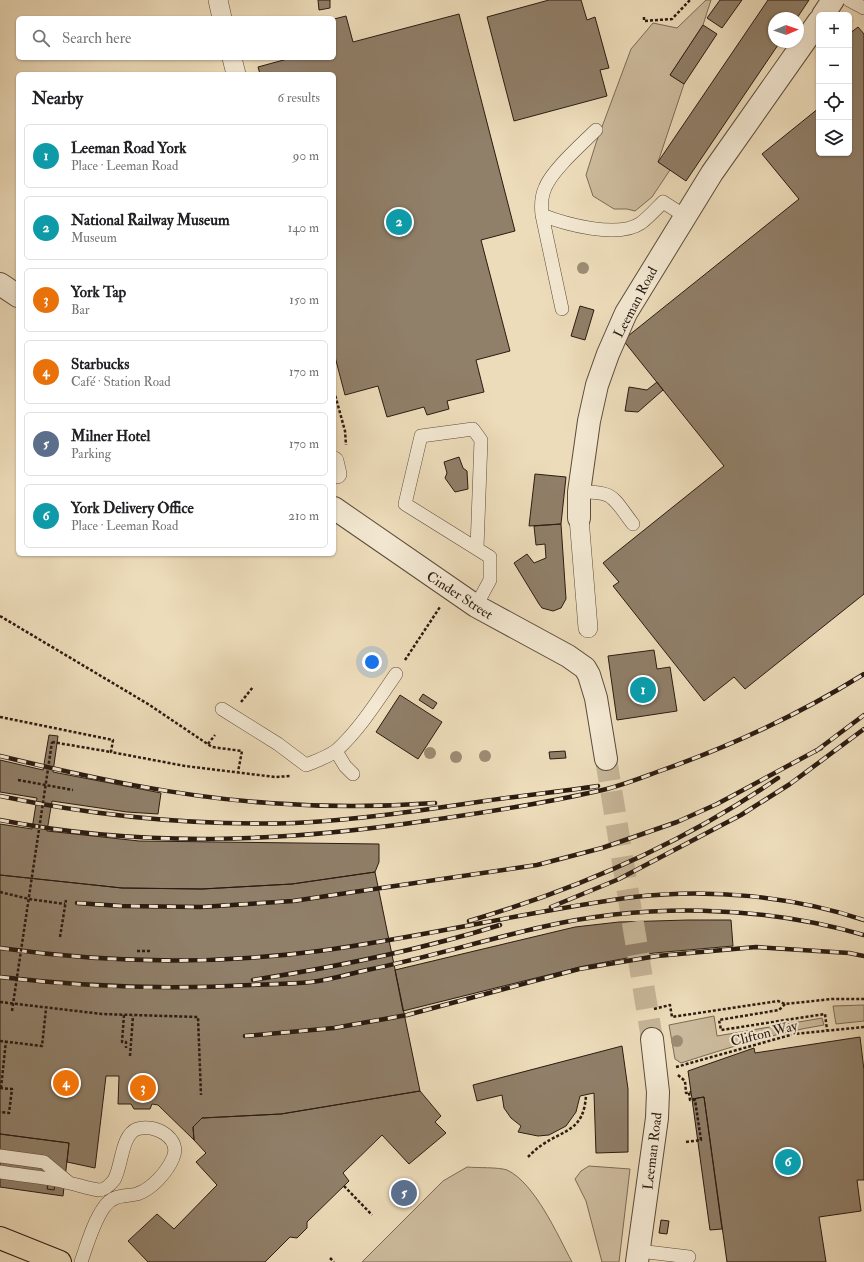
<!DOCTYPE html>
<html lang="en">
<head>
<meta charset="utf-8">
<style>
	body { margin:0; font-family:"IM FELL Double Pica",serif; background:#f2f2f2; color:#202124 }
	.controls { position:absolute; right:12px; top:12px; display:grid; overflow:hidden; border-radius:6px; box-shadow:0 1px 3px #0004 }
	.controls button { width:36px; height:36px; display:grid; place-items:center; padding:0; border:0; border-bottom:1px solid #e0e0e0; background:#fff; color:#202124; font:20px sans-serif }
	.compass { position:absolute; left:768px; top:12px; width:36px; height:36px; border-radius:50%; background:#fff; box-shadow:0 1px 3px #0004; rotate:88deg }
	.you { position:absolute; left:372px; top:662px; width:14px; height:14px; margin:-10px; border:3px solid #fff; border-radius:50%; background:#1a73e8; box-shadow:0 0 0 6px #1a73e833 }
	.badge { display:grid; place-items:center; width:26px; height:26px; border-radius:50%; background:#111827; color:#fff; font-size:13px; font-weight:700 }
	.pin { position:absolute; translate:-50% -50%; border:2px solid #fff; box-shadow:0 1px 4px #0006 }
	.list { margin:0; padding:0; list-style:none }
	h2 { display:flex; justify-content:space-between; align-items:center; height:52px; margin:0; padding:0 16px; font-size:17px }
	h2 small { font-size:13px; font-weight:400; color:#757577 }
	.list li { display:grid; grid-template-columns:26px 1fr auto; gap:12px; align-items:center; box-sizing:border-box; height:64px; margin:0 8px 8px; padding:0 8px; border:1px solid #e0e0e0; border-radius:6px }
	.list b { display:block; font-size:15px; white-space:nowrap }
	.list p { margin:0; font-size:13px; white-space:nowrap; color:#757577 }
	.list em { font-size:13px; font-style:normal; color:#757577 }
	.icon { flex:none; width:22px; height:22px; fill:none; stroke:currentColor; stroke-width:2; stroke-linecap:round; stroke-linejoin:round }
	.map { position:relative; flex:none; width:864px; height:1262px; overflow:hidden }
	.search { position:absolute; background:#fff; box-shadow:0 1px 3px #0004; left:16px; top:16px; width:320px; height:44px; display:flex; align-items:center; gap:10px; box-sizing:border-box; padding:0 14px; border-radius:6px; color:#757577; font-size:15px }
	.panel { position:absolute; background:#fff; box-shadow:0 1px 3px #0004; left:16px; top:72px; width:320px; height:484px; border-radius:6px }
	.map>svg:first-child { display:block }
	.green { fill:#ccbb9d; stroke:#7c6b57 }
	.building { fill:#907f69; stroke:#2b1b11 }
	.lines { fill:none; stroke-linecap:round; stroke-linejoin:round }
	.tertiary-tunnel { stroke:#c6b598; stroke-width:22; stroke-dasharray:22 11; stroke-linecap:butt }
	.service-casing { stroke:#5c4b3b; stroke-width:14 }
	.pedestrian-casing { stroke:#5c4b3b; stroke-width:20 }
	.minor-casing { stroke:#5c4b3b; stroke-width:24 }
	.tertiary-casing { stroke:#5c4b3b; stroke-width:24 }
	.primary-casing { stroke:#2b1b11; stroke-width:24 }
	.path { stroke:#2b1b11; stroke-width:2.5; stroke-dasharray:3 2; stroke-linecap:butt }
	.service { stroke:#f3e8d2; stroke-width:13 }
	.pedestrian { stroke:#f3e8d2; stroke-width:19 }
	.minor { stroke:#f3e8d2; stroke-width:22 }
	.tertiary { stroke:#f3e8d2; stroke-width:22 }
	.primary { stroke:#eddcba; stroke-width:22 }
	.rail-casing { stroke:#2b1b11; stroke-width:4.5 }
	.rail { stroke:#f3e8d2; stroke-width:3; stroke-dasharray:9; stroke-linecap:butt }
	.path-bridge { stroke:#2b1b11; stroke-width:2.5; stroke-dasharray:3 2; stroke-linecap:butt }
	.tree { fill:#9d8c74 }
	.labels { text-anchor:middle; stroke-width:4; stroke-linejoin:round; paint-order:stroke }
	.street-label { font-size:14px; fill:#2b1b11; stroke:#f3e8d2 }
</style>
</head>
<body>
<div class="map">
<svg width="864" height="1262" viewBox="0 0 864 1262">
	<rect width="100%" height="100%" fill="#eddcba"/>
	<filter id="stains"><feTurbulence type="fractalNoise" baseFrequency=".005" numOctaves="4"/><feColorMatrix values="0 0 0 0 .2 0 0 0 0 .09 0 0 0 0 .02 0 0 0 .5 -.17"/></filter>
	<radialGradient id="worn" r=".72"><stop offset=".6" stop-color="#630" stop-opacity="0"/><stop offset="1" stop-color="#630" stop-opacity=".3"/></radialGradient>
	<path class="green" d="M 706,0 L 711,0 L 703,25 L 670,75 L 684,84 L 658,162 L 670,170 L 652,197 L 635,211 L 627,209 L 614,209 L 593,196 L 586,175 L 596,143 L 631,49 L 653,23 L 677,28 Z
		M 864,1005 L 864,1021 L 836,1024 L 833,1006 Z
		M 714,1016 L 717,1036 L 822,1018 L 824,1025 C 774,1033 728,1048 681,1063 L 675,1059 L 669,1025 Z
		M 589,1166 L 630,1169 L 619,1262 L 602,1262 L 586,1201 L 575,1179 L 581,1171 Z
		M 467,1167 C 477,1168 498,1167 507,1170 C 535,1183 558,1236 572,1262 L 362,1262 L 443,1181 Z"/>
	<path class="building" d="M 318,0 L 330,0 L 330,8 L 319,10 Z
		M 549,0 L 581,0 L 587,20 L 595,17 L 609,68 L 600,70 L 607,96 L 514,121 L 487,17 Z
		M 720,0 L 742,0 L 722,28 L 707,18 Z
		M 768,0 L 809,0 L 797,18 L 774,18 L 774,42 L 780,42 L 686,181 L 658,162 Z
		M 459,14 L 515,231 L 481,240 L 510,351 L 476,360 L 484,392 L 447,401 L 449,409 L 427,415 L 424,407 L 387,417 L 378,386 L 345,395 L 334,353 L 334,74 L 260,74 L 258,67 L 291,58 L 334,58 L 334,19 L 346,16 L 353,42 Z
		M 703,25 L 717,34 L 684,84 L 670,75 Z
		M 858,27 L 864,34 L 864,594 L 745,689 L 734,677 L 704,701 L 613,586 L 619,582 L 603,563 L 724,466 L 623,340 L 799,199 L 762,154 L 819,108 L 819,153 L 849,153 L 849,34 Z
		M 580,306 L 594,310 L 585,340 L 571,336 Z
		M 657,382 L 663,390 L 638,412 L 625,411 L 629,387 L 647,390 Z
		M 459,457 L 463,468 L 467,471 L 468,489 L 455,492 L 445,478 L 447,473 L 444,462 Z
		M 535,474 L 566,477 L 561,524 L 529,526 Z
		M 561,524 L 566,599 L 561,608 L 553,611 L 542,608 L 539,604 L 514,563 L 527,554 L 534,563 L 546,558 L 545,544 L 536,545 L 534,526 Z
		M 654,650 L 657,669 L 670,667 L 677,711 L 617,720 L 608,656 Z
		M 423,694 L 437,703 L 433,709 L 419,700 Z
		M 400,695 L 442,722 L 418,759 L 376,732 Z
		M 49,735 L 58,736 L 53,772 L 161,793 L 158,814 L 127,812 L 52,801 L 47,831 L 139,841 L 379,844 L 379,862 L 375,872 L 292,884 L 202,889 L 122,888 L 0,875 L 0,824 L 32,829 L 37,798 L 0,792 L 0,760 L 43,770 Z
		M 565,751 L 566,758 L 550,759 L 549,752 Z
		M 375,872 L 420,1091 L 281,1114 L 202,1118 L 193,1127 L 194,1140 L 158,1105 L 152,1104 L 150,1109 L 134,1109 L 131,1104 L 118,1104 L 119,1076 L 106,1076 L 95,1168 L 67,1162 L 69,1143 L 0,1134 L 0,875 L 122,888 L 202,889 L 292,884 Z
		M 688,920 L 731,920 L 733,946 L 654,953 L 584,966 L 403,1011 L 395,970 L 575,927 L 619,922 Z
		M 860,1037 L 864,1070 L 864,1180 L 857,1180 L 861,1211 L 819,1217 L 826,1262 L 727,1262 L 704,1097 L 692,1099 L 688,1071 L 754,1048 L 755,1053 Z
		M 622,1046 L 628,1089 L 628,1152 L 596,1153 L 594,1093 L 580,1096 L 576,1112 L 566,1126 L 549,1135 L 538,1136 L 518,1132 L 521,1126 L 511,1118 L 504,1108 L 502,1095 L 477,1101 L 473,1085 Z
		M 420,1091 L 441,1116 L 435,1122 L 446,1133 L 409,1164 L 382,1135 L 343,1173 L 349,1181 L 307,1222 L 307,1228 L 297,1238 L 290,1237 L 265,1262 L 148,1262 L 128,1241 L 157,1214 L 174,1229 L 217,1185 L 196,1162 L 206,1153 L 194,1140 L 193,1127 L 202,1118 L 281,1114 Z
		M 704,1097 L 722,1229 L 710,1230 L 692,1099 Z
		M 0,1134 L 69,1143 L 63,1196 L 0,1187 Z
		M 48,1184 L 55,1185 L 54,1190 L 47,1189 Z
		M 661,1220 L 669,1221 L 667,1234 L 659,1233 Z"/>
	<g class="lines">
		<path class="tertiary-tunnel" d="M 606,759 L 652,1039"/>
		<g class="service-casing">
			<path id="service" d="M 849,0 L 864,8
				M 542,215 C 565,224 618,239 641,223 C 649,217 656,209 663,202 L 685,216
				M 562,309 L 542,215 C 541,206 541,197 545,188 C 552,170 582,144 596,130
				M 579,492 C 615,491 612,497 633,524
				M 476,606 L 490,580 L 490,557 L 405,504 L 421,436 L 473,429 L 481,440 L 477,548
				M 222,709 L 278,744 L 306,765 C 316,761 328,757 337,750 C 360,729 378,700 396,674
				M 336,751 L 345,766 L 353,774
				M 0,1156 L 44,1162 L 68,1182
				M 0,1172 C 23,1176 47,1177 69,1183 C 79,1185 89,1189 99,1190 C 105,1190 110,1185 114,1180 C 122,1167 121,1135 137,1129 C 154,1123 182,1138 173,1158 C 167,1172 152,1189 137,1194 C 124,1197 114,1194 105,1206 C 94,1220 87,1245 81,1262
				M 639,1251 L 689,1257"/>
		</g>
		<g class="pedestrian-casing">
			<path id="pedestrian" d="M 218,0 L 222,18
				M 232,58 L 236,74
				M 334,461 L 337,474
				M 579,518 L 588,628"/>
		</g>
		<g class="minor-casing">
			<path id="minor" d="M 823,15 L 833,0
				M 579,518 L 579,492 L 589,421 L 597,385 L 608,354 L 626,313 L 712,173 L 819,21"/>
		</g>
		<g class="tertiary-casing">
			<path id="tertiary" d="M 0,284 L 18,296
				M 334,508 L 476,606 L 568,656 L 585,668 L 589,675 L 596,698 L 606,759
				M 637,1262 L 657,1118 L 658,1092 L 652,1039"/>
		</g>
		<g class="primary-casing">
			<path id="primary" d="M 0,1238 L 60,1262"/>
		</g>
		<path class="path" d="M 644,17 L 644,21 L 672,19 L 690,0
			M 334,391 L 345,431 L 346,445
			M 0,616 L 148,704 L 212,747 L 242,751 L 238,772
			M 405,660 L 440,607
			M 241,702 L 253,687
			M 0,717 L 113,740 L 111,752 L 185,766 L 275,777 L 291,776
			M 52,742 L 111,752
			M 208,744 L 215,735
			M 18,780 L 73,790
			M 0,892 L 29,899 L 65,904
			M 60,937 L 66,900
			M 137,951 L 151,951
			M 0,1002 L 102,1014 L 198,1017 L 201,1095
			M 785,1004 L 779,1010 L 719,1020 L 721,1030 L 825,1014 L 827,1030
			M 654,1009 L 670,1005 L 672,1017 L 778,1001 L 785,1004 L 832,999 L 864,999
			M 124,1015 L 122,1042 L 126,1042 L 126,1048
			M 0,1041 L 42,1046 L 46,1009
			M 130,1056 L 133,1016
			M 676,1067 L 794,1034 L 864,1027
			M 678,1075 L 685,1081 L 686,1093 L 691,1092
			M 0,1088 L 12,1089 L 9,1113 L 0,1112
			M 1,1088 L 6,1041
			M 686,1142 L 701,1140 L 695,1100 L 690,1100 L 689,1092
			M 528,1157 C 532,1153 537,1148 542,1145 C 565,1129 584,1131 586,1095
			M 344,1186 L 372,1215
			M 330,1258 L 334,1262"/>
		<use href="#service" class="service"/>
		<use href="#pedestrian" class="pedestrian"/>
		<use href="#minor" class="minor"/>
		<use href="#tertiary" class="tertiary"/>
		<use href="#primary" class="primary"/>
		<g class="rail-casing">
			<path id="rail" d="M 816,751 L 864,715
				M 0,756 C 88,777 178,797 269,803 C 324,807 380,807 435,803
				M 0,796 C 95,816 197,826 295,823 C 356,820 417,811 478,802 C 518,796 558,792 598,786
				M 0,820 C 143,848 282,842 425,821 C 482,813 541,804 598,791 C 618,787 638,779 657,772 C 729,747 800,714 864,674
				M 77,903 L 121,906 L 201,907 L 293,901 L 537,865 L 602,848 L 677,822 L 717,804 L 821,748
				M 551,907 L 619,879 L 741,815 L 790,784 L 864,729
				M 469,921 C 578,889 685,842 778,778
				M 0,948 C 106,963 212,965 319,951 C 425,937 528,911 634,897 C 709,888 792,896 864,920
				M 0,977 C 86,987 163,990 250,985 C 270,984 291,984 311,982 C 330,980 349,974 367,970 C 426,958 484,940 542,927 C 646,903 761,905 864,935
				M 253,980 C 336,967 420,950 500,925
				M 245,1036 L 334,1028 L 407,1015 L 579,969 L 657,956 L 756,947 L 849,953 L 864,956"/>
		</g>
		<use href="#rail" class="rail"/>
		<path class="path-bridge" d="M 12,1011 L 52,742"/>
	</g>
	<g class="tree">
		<circle cx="583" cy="268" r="6"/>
		<circle cx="430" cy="753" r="6"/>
		<circle cx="485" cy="756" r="6"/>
		<circle cx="456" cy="757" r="6"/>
		<circle cx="677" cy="1041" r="6"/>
	</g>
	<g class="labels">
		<g class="street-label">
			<text transform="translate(635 302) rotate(-62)" y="5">Leeman Road</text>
			<text transform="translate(460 595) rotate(33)" y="5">Cinder Street</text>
			<text transform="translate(764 1033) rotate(-14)" y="5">Clifton Way</text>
			<text transform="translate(652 1151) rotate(-83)" y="5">Leeman Road</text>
		</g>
	</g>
	<rect width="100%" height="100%" filter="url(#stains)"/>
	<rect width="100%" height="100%" fill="url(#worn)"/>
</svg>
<div class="controls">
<button>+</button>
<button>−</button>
<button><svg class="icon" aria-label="locate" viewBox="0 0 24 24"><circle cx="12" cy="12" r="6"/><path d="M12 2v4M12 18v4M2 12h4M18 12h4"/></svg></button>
<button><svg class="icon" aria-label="layers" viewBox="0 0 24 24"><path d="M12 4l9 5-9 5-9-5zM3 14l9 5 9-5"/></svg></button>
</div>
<svg class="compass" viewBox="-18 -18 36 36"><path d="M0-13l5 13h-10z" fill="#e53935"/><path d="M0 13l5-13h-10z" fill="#757577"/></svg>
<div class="you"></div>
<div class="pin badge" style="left:643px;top:690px;background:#0f9aa8">1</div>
<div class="pin badge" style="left:399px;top:222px;background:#0f9aa8">2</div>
<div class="pin badge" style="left:143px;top:1088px;background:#e8710a">3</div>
<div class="pin badge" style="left:66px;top:1083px;background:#e8710a">4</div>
<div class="pin badge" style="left:404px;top:1193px;background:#5c6f8a">5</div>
<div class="pin badge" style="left:788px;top:1162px;background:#0f9aa8">6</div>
<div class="search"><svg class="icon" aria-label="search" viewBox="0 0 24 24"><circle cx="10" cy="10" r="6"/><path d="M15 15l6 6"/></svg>Search here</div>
<section class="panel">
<h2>Nearby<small>6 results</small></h2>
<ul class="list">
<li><span class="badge" style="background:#0f9aa8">1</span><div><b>Leeman Road York</b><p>Place · Leeman Road</p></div><em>90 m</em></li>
<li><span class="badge" style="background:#0f9aa8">2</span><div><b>National Railway Museum</b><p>Museum</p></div><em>140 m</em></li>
<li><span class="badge" style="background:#e8710a">3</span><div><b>York Tap</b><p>Bar</p></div><em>150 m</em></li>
<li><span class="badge" style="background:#e8710a">4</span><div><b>Starbucks</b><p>Café · Station Road</p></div><em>170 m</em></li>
<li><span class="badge" style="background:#5c6f8a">5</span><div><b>Milner Hotel</b><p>Parking</p></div><em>170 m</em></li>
<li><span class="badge" style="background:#0f9aa8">6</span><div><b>York Delivery Office</b><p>Place · Leeman Road</p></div><em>210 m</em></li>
</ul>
</section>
</div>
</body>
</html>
